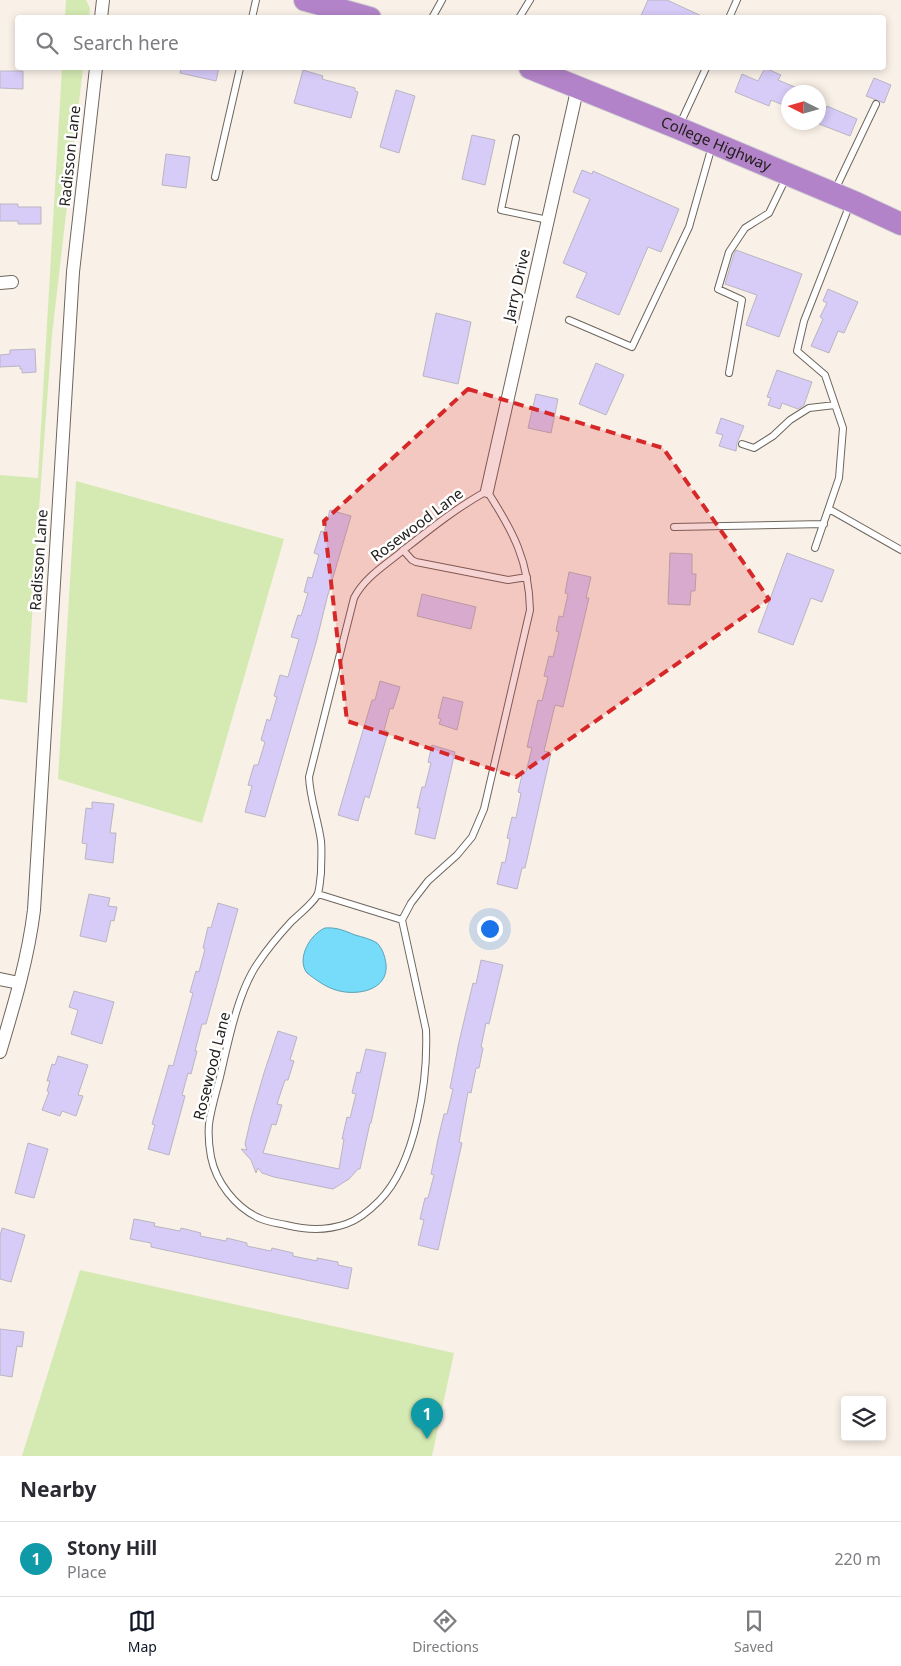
<!DOCTYPE html>
<html lang="en">
<head>
<meta charset="utf-8">
<style>
	body { margin:0; font-family:"Noto Sans",sans-serif; background:#f7f7f7; color:#2b2b33 }
	.controls { position:absolute; right:15px; bottom:15px; display:grid; overflow:hidden; border-radius:5px; box-shadow:0 2px 8px #0003 }
	.controls button { width:45px; height:45px; display:grid; place-items:center; padding:0; border:0; border-bottom:1px solid #e1e1e2; background:#fff; color:#2b2b33; font:25px sans-serif }
	.compass { position:absolute; left:781px; top:85px; width:45px; height:45px; border-radius:50%; background:#fff; box-shadow:0 2px 8px #0003; rotate:275deg }
	.you { position:absolute; left:489px; top:928px; width:18px; height:18px; margin:-12px; border:4px solid #fff; border-radius:50%; background:#1a73e8; box-shadow:0 0 0 8px #1a73e833 }
	.badge { display:grid; place-items:center; width:32px; height:32px; border-radius:50%; background:#111827; color:#fff; font-size:16px; font-weight:700 }
	.pin { position:absolute; translate:-50% -41px; filter:drop-shadow(0 1px 2px #0008) }
	.pin::after { content:''; position:absolute; top:26px; width:18px; height:15px; background:inherit; clip-path:polygon(0 0,100% 0,50% 100%) }
	.list { margin:0; padding:0; list-style:none }
	h2 { display:flex; justify-content:space-between; align-items:center; height:65px; margin:0; padding:0 20px; font-size:21px }
	h2 small { font-size:16px; font-weight:400; color:#7c7c81 }
	.list li { display:grid; grid-template-columns:32px 1fr auto; gap:15px; align-items:center; box-sizing:border-box; height:75px; padding:0 20px; border-top:1px solid #e1e1e2 }
	.list b { display:block; font-size:19px; white-space:nowrap }
	.list p { margin:0; font-size:16px; white-space:nowrap; color:#7c7c81 }
	.list em { font-size:16px; font-style:normal; color:#7c7c81 }
	.icon { flex:none; width:28px; height:28px; fill:none; stroke:currentColor; stroke-width:2; stroke-linecap:round; stroke-linejoin:round }
	.map { position:relative; flex:none; width:901px; height:1456px; overflow:hidden }
	.search { position:absolute; background:#fff; box-shadow:0 2px 8px #0003; left:15px; right:15px; top:15px; height:55px; display:flex; align-items:center; gap:12px; box-sizing:border-box; padding:0 18px; border-radius:5px; color:#7c7c81; font-size:19px }
	.sheet { height:140px; background:#fff }
	nav { display:flex; justify-content:space-around; align-items:center; box-sizing:border-box; height:70px; border-top:1px solid #e1e1e2; background:#fff; font-size:14px; color:#7c7c81 }
	nav a { display:grid; justify-items:center; gap:2px }
	nav .on { color:#111827 }
	.map>svg:first-child { display:block }
	.green { fill:#d5eab3 }
	.water { fill:#77dbfa; stroke:#5ea3b8 }
	.building { fill:#d7cbf8; stroke:#b9b6c1 }
	.lines { fill:none; stroke-linecap:round; stroke-linejoin:round }
	.lane-casing { stroke:#6e665e; stroke-width:8 }
	.street-casing { stroke:#6e665e; stroke-width:14 }
	.highway-casing { stroke:#d3d2d2; stroke-width:24 }
	.lane { stroke:#fff; stroke-width:6 }
	.street { stroke:#fff; stroke-width:12 }
	.highway { stroke:#b283c8; stroke-width:22 }
	.marked { fill:#d62828; fill-opacity:0.2; stroke:#d62828; stroke-width:4; stroke-dasharray:10 6; stroke-linejoin:round }
	.labels { text-anchor:middle; stroke-width:5; stroke-linejoin:round; paint-order:stroke }
	.street-label { font-size:15px; fill:#23201d; stroke:#fff }
</style>
</head>
<body>
<div class="map">
<svg width="901" height="1456" viewBox="0 0 901 1456">
	<rect width="100%" height="100%" fill="#f9f0e7"/>
	<path class="green" d="M 66,0 L 86,0 L 90,8 L 89,17 L 65,17 Z
		M 62,68 L 83,68 L 52,335 L 36,549 L 27,703 L 0,699 L 0,475 L 38,478 Z
		M 76,481 L 284,539 L 202,823 L 58,779 Z
		M 80,1270 L 454,1353 L 432,1456 L 22,1456 Z"/>
	<path class="water" d="M 325,928 C 337,927 345,931 355,935 C 362,937 371,939 377,943 C 383,949 385,957 386,964 C 389,992 353,997 333,989 C 324,986 315,979 307,973 C 296,959 310,934 325,928 Z"/>
	<path class="building" d="M 648,0 L 667,0 L 706,18 L 640,18 Z
		M 181,68 L 219,68 L 216,81 L 180,73 Z
		M 765,68 L 781,75 L 778,80 L 807,92 L 788,92 L 788,107 L 771,100 L 769,106 L 735,92 L 742,74 L 758,81 Z
		M 303,70 L 323,76 L 322,79 L 355,88 L 355,91 L 358,92 L 351,118 L 294,103 Z
		M 0,71 L 23,71 L 23,89 L 0,88 Z
		M 874,78 L 891,85 L 884,103 L 866,96 Z
		M 396,90 L 415,96 L 399,153 L 380,147 Z
		M 827,106 L 857,119 L 850,136 L 819,124 Z
		M 472,135 L 495,140 L 485,185 L 462,179 Z
		M 166,154 L 190,157 L 186,188 L 162,185 Z
		M 582,170 L 592,174 L 593,171 L 679,209 L 661,252 L 648,247 L 619,315 L 576,297 L 587,273 L 563,263 L 590,199 L 573,192 Z
		M 0,204 L 18,204 L 18,207 L 41,207 L 41,224 L 18,224 L 18,221 L 0,221 Z
		M 736,250 L 802,274 L 779,337 L 746,325 L 757,295 L 725,284 L 734,254 Z
		M 828,289 L 858,302 L 844,333 L 838,331 L 829,353 L 811,346 L 823,319 L 820,317 L 827,303 L 823,301 Z
		M 436,313 L 471,322 L 458,384 L 423,376 Z
		M 35,349 L 36,372 L 22,373 L 22,369 L 20,369 L 20,366 L 0,367 L 0,355 L 10,354 L 10,350 Z
		M 596,363 L 624,375 L 606,415 L 579,404 Z
		M 777,370 L 812,382 L 804,405 L 798,409 L 782,403 L 780,409 L 768,405 L 771,398 L 767,397 Z
		M 536,394 L 558,399 L 551,433 L 528,428 Z
		M 721,418 L 744,426 L 737,443 L 736,451 L 719,446 L 723,435 L 716,433 Z
		M 330,510 L 351,516 L 327,598 L 316,643 L 265,817 L 245,812 L 252,786 L 248,785 L 254,765 L 258,765 L 265,742 L 261,740 L 267,719 L 270,721 L 277,697 L 274,696 L 280,675 L 288,677 L 299,639 L 291,637 L 298,615 L 301,616 L 308,593 L 304,592 L 308,577 L 312,578 L 319,555 L 314,553 L 321,531 L 324,532 Z
		M 670,553 L 692,554 L 692,574 L 696,574 L 695,591 L 691,591 L 690,605 L 668,604 Z
		M 787,553 L 834,570 L 822,602 L 811,598 L 793,645 L 758,632 Z
		M 569,572 L 591,577 L 586,598 L 589,598 L 563,707 L 555,705 L 544,751 L 551,753 L 525,868 L 522,868 L 517,889 L 497,884 L 502,862 L 505,863 L 510,839 L 507,838 L 512,817 L 516,818 L 521,793 L 518,792 L 523,771 L 526,772 L 532,748 L 527,747 L 538,700 L 542,701 L 548,677 L 544,676 L 549,656 L 553,657 L 559,632 L 556,631 L 559,616 L 563,617 L 568,594 L 565,593 Z
		M 422,594 L 476,607 L 471,629 L 417,616 Z
		M 380,681 L 400,687 L 393,709 L 390,708 L 384,730 L 388,732 L 369,798 L 365,796 L 358,821 L 338,815 L 372,700 L 375,700 Z
		M 443,697 L 463,702 L 457,730 L 439,724 L 441,719 L 438,718 Z
		M 432,745 L 455,752 L 435,839 L 415,834 L 420,808 L 417,808 L 422,787 L 425,787 L 431,763 L 428,762 Z
		M 92,802 L 114,804 L 110,833 L 116,833 L 113,863 L 85,859 L 87,844 L 82,843 L 86,808 L 92,809 Z
		M 89,894 L 110,898 L 108,906 L 117,907 L 114,921 L 111,920 L 106,942 L 80,936 Z
		M 218,903 L 238,909 L 206,1024 L 202,1024 L 195,1051 L 197,1051 L 191,1074 L 188,1073 L 182,1095 L 185,1096 L 169,1155 L 148,1149 L 155,1125 L 152,1124 L 169,1065 L 173,1066 L 193,993 L 190,992 L 196,971 L 199,972 L 205,949 L 203,948 L 208,927 L 211,928 Z
		M 481,960 L 503,965 L 489,1024 L 486,1023 L 481,1047 L 483,1048 L 479,1068 L 476,1068 L 471,1093 L 468,1092 L 459,1142 L 462,1143 L 438,1250 L 418,1245 L 424,1220 L 420,1219 L 425,1198 L 428,1198 L 434,1175 L 431,1174 L 438,1139 L 444,1114 L 447,1114 L 453,1089 L 450,1088 L 459,1042 L 473,983 L 476,984 Z
		M 74,991 L 114,1002 L 102,1044 L 71,1034 L 78,1010 L 69,1007 Z
		M 278,1031 L 297,1037 L 290,1060 L 294,1061 L 288,1080 L 285,1080 L 277,1104 L 282,1105 L 276,1125 L 272,1124 L 263,1153 L 339,1169 L 344,1139 L 342,1139 L 347,1117 L 350,1118 L 356,1094 L 352,1093 L 357,1072 L 360,1073 L 366,1049 L 386,1053 L 371,1123 L 370,1123 L 360,1169 L 358,1169 L 349,1179 L 333,1189 L 274,1177 L 262,1173 L 258,1168 L 256,1173 L 251,1160 L 241,1149 L 247,1150 L 245,1144 L 251,1118 L 264,1073 Z
		M 58,1056 L 88,1065 L 78,1095 L 83,1096 L 76,1116 L 62,1111 L 60,1116 L 42,1110 L 49,1092 L 47,1091 L 50,1081 L 47,1081 L 52,1064 L 55,1065 Z
		M 28,1143 L 48,1149 L 34,1198 L 15,1193 Z
		M 134,1219 L 155,1223 L 154,1226 L 180,1231 L 181,1228 L 201,1233 L 200,1236 L 226,1241 L 227,1238 L 247,1243 L 247,1246 L 271,1251 L 272,1248 L 293,1253 L 293,1256 L 317,1261 L 317,1258 L 338,1262 L 338,1265 L 352,1268 L 348,1289 L 151,1247 L 151,1243 L 130,1239 Z
		M 2,1228 L 25,1235 L 11,1282 L 0,1279 L 0,1236 Z
		M 0,1329 L 24,1332 L 22,1347 L 17,1346 L 12,1377 L 0,1375 Z"/>
	<g class="lines">
		<g class="lane-casing">
			<path id="lane" d="M 252,18 L 256,0
				M 432,18 L 442,0
				M 519,18 L 530,0
				M 729,18 L 737,0
				M 680,124 L 706,68
				M 516,138 L 501,210 L 548,220
				M 215,177 L 240,68
				M 835,190 L 876,104
				M 569,320 L 632,347 L 689,227 L 712,146
				M 729,373 L 742,300 L 718,289 L 729,252 L 745,228 L 769,213 L 786,178
				M 742,444 L 754,448 L 773,436 L 790,420 L 809,408 L 835,405
				M 487,491 C 513,531 529,561 530,610 L 484,809 L 472,837 L 457,855 L 428,881 L 411,903 L 402,920 L 426,1030 C 428,1080 416,1164 379,1201 C 369,1211 358,1220 346,1224 C 325,1231 307,1230 286,1225 C 277,1223 267,1222 259,1218 C 235,1207 216,1182 211,1157 C 209,1146 208,1135 209,1124 C 211,1109 216,1093 220,1077 C 228,1043 238,991 258,963 C 268,948 279,935 291,922 C 298,915 316,901 318,893 C 320,887 320,879 321,873 C 321,862 322,851 321,841 C 318,819 310,799 309,777 L 354,598 C 364,578 384,566 401,552 C 429,530 456,508 487,491 Z
				M 829,509 L 901,550
				M 674,527 L 824,524
				M 815,548 L 839,478 L 843,428 L 825,375 L 797,351 L 804,321 L 850,204
				M 403,550 L 412,560 L 416,562 L 508,580 L 527,577
				M 318,894 L 402,920"/>
		</g>
		<g class="street-casing">
			<path id="street" d="M 101,18 L 103,0
				M 0,283 L 12,282
				M 487,491 L 578,86
				M 0,979 L 19,983
				M 0,1052 C 14,1005 28,959 34,910 L 73,272 L 96,68"/>
		</g>
		<g class="highway-casing">
			<g id="highway">
				<path d="M 305,0 L 370,18"/>
				<path id="s1" d="M 530,68 L 678,128 L 856,203 L 901,224"/>
			</g>
		</g>
		<use href="#lane" class="lane"/>
		<use href="#street" class="street"/>
		<use href="#highway" class="highway"/>
	</g>
	<path class="marked" d="M 468,389 L 663,448 L 769,599 L 516,777 L 347,721 L 324,521 Z"/>
	<g class="labels">
		<g class="street-label">
			<text dy="5" stroke="none"><textPath href="#s1" startOffset="201">College Highway</textPath></text>
			<text transform="translate(70 156) rotate(-84)" y="5">Radisson Lane</text>
			<text transform="translate(517 285) rotate(-77)" y="5">Jarry Drive</text>
			<text transform="translate(417 525) rotate(-37)" y="5">Rosewood Lane</text>
			<text transform="translate(39 560) rotate(-86)" y="5">Radisson Lane</text>
			<text transform="translate(212 1066) rotate(-76)" y="5">Rosewood Lane</text>
		</g>
	</g>
</svg>
<div class="controls">
<button><svg class="icon" aria-label="layers" viewBox="0 0 24 24"><path d="M12 4l9 5-9 5-9-5zM3 14l9 5 9-5"/></svg></button>
</div>
<svg class="compass" viewBox="-18 -18 36 36"><path d="M0-13l5 13h-10z" fill="#e53935"/><path d="M0 13l5-13h-10z" fill="#7c7c81"/></svg>
<div class="you"></div>
<div class="pin badge" style="left:427px;top:1439px;background:#0f9aa8">1</div>
<div class="search"><svg class="icon" aria-label="search" viewBox="0 0 24 24"><circle cx="10" cy="10" r="6"/><path d="M15 15l6 6"/></svg>Search here</div>
</div>
<section class="sheet">
<h2>Nearby<small></small></h2>
<ul class="list">
<li><span class="badge" style="background:#0f9aa8">1</span><div><b>Stony Hill</b><p>Place</p></div><em>220 m</em></li>
</ul>
</section>
<nav>
<a class="on"><svg class="icon" aria-label="map" viewBox="0 0 24 24"><path d="M3 6l6-2 6 2 6-2v14l-6 2-6-2-6 2zM9 4v14M15 6v14"/></svg>Map</a>
<a><svg class="icon" aria-label="directions" viewBox="0 0 24 24"><path d="M12 3l9 9-9 9-9-9zM9 14v-3h6M13 9l2 2-2 2"/></svg>Directions</a>
<a><svg class="icon" aria-label="saved" viewBox="0 0 24 24"><path d="M7 4h10v16l-5-4-5 4z"/></svg>Saved</a>
</nav>
</body>
</html>
